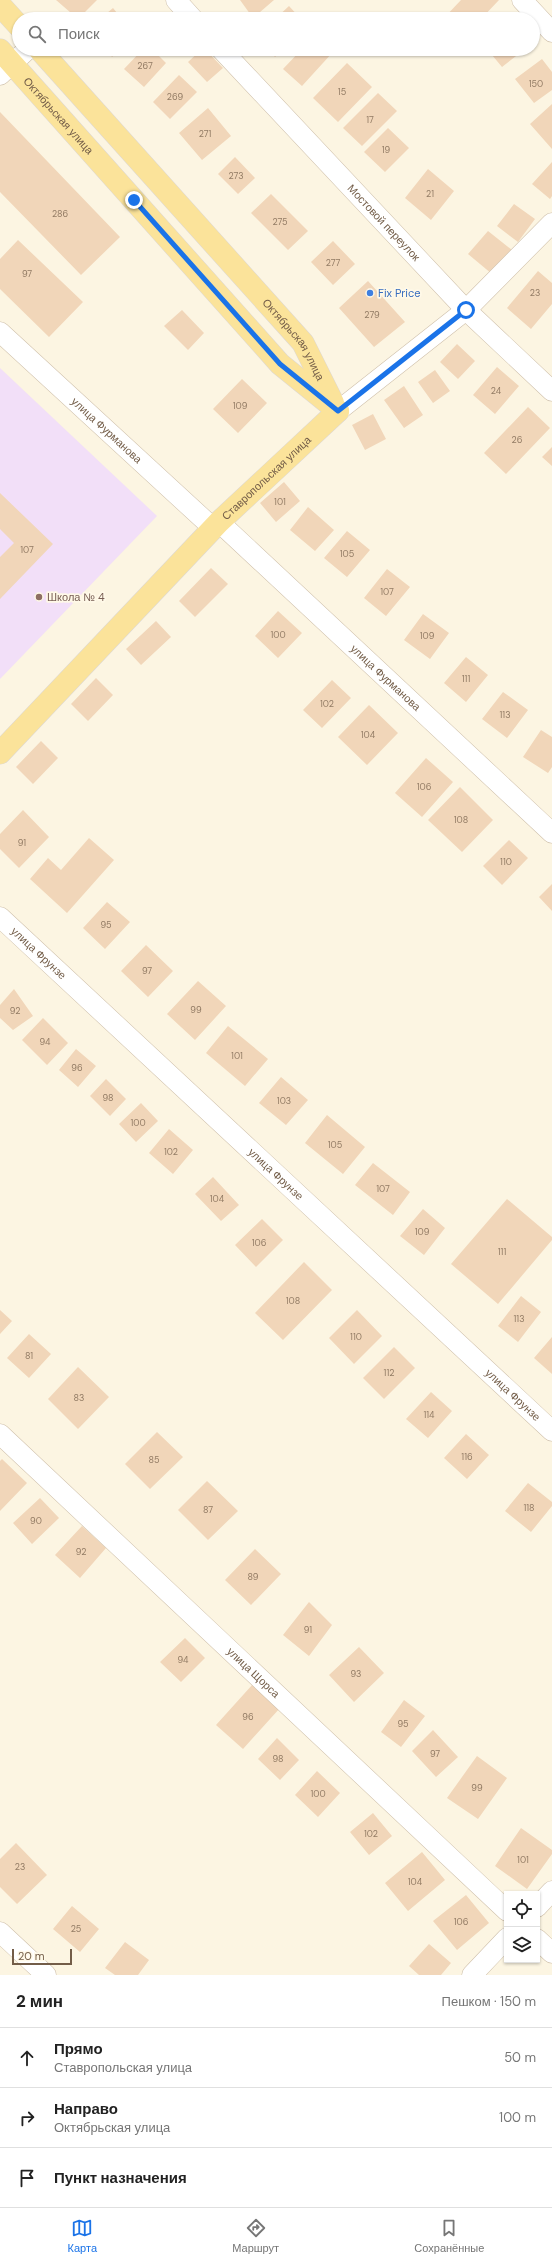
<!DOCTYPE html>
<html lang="ru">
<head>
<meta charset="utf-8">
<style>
	body { margin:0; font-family:"DM Sans",sans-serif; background:#f6f6f6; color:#222 }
	.controls { position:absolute; right:12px; bottom:12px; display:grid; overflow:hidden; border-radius:0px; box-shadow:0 1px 3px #0004 }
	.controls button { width:36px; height:36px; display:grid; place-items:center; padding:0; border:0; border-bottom:1px solid #e0e0e0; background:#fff; color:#222; font:20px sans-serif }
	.scale { position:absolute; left:12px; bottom:10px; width:60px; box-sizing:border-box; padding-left:4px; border:2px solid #735d48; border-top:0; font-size:11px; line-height:14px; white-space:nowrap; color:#735d48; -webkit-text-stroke:3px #fff9e8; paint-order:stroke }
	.stop { position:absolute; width:12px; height:12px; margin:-9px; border:3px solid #1a73e8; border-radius:50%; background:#fff }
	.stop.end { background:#1a73e8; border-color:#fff; box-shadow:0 1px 4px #0008 }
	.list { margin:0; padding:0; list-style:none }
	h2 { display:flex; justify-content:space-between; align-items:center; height:52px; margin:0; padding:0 16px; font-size:17px }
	h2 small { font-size:13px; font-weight:400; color:#767676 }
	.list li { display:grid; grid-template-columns:26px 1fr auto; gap:12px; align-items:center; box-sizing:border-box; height:60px; padding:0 16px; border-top:1px solid #e0e0e0 }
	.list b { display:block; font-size:15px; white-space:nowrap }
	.list p { margin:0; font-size:13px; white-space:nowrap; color:#767676 }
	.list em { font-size:13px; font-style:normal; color:#767676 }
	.icon { flex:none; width:22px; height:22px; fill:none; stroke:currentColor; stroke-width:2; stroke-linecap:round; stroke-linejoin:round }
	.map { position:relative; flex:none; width:552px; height:1975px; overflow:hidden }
	.search { position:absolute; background:#fff; box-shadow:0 1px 3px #0004; left:12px; right:12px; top:12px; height:44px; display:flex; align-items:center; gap:10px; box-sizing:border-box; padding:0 14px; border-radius:22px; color:#767676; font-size:15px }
	.sheet { height:232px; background:#fff }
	nav { display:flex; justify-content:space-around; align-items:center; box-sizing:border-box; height:56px; border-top:1px solid #e0e0e0; background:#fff; font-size:11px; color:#767676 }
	nav a { display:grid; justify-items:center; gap:2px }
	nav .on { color:#1a73e8 }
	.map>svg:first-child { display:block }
	.education { fill:#f2dff8 }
	.building { fill:#f1d6b9 }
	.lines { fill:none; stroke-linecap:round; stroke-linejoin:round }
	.minor-casing { stroke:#cfc0ab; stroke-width:21 }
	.major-casing { stroke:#ddd8d3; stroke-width:23 }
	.minor { stroke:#fff; stroke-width:20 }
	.major { stroke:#fbe39a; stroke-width:22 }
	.route { stroke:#1a73e8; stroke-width:5 }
	.shop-dot { fill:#3f7fe0; stroke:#fff9e8; stroke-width:1.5 }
	.education-dot { fill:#8d6e63; stroke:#fff9e8; stroke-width:1.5 }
	.labels { text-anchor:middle; stroke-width:3.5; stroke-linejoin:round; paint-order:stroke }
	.number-label { font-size:9px; fill:#927b64 }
	.street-label { font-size:11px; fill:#735d48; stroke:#fff9e8 }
	.shop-label { font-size:11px; fill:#366cbe; stroke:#fff9e8; text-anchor:start }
	.education-label { font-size:11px; fill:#785e54; stroke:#fff9e8; text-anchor:start }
</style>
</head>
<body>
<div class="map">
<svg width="552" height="1975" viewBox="0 0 552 1975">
	<rect width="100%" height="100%" fill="#fcf5e2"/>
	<path class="education" d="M 0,368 L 157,516 L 0,679 Z"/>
	<path class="building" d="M 56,0 L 97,0 L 78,19 Z
		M 240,0 L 274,0 L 253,18 Z
		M 461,0 L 499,0 L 481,19 L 443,19 Z
		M 289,6 L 301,19 L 275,19 Z
		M 113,8 L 122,19 L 100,19 Z
		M 106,49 L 121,49 L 112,57 Z
		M 143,49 L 152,49 L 166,63 L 144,87 L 124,69 Z
		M 202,49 L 205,49 L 223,68 L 207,82 L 188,62 Z
		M 268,49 L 284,49 L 275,57 Z
		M 302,49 L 330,49 L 333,52 L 302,86 L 283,69 Z
		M 487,49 L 525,49 L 502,67 Z
		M 542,59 L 552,72 L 552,90 L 534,103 L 515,79 Z
		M 347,63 L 372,87 L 338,122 L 313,98 Z
		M 179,75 L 197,92 L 170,119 L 153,102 Z
		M 378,93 L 397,111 L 362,146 L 343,128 Z
		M 552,104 L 552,149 L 530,124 Z
		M 208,108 L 231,136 L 202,160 L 179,133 Z
		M 0,112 L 120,237 L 81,275 L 0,192 Z
		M 388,128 L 409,148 L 385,172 L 364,152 Z
		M 235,157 L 255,178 L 238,194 L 218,174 Z
		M 552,162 L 552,196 L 550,199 L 532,184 Z
		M 428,169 L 454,191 L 431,220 L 405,198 Z
		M 271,194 L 308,231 L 288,250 L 251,213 Z
		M 514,204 L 535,219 L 518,242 L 497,226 Z
		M 488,231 L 512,250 L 492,274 L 468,254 Z
		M 18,240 L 83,302 L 49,337 L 0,289 L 0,259 Z
		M 333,241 L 355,264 L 333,285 L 311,262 Z
		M 538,271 L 552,283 L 552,304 L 531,329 L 507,308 Z
		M 368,281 L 405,322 L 374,347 L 339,308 Z
		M 182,310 L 204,333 L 188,350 L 164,326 Z
		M 457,344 L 475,361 L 458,379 L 440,362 Z
		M 497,367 L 519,386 L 495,414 L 473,395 Z
		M 435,370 L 450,391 L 433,403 L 418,382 Z
		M 242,379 L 267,403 L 238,433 L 213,409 Z
		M 404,386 L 423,415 L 404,428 L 384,400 Z
		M 528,407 L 550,428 L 506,474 L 484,453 Z
		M 373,414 L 386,439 L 365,450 L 352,425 Z
		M 552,447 L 552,466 L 542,457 Z
		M 284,482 L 300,501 L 276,522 L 260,503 Z
		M 0,493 L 53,544 L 0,599 L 0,557 L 14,543 L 0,529 Z
		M 308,507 L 334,530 L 315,551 L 290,530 Z
		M 347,531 L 370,550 L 347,577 L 324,558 Z
		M 211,568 L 228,584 L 195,617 L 179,601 Z
		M 387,569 L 410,587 L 386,616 L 364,598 Z
		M 278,611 L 302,633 L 278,658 L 255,636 Z
		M 423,614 L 449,633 L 430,659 L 404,640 Z
		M 156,621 L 171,637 L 141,665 L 126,649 Z
		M 466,657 L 488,675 L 466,702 L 444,683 Z
		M 96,678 L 113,695 L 88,721 L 71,704 Z
		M 332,680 L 351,698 L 322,728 L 303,710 Z
		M 503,692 L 528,710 L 507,738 L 482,719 Z
		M 369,705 L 398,733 L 367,765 L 338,737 Z
		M 541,730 L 552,737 L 552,767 L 548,773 L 523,757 Z
		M 41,741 L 58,758 L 33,784 L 16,767 Z
		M 426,758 L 453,782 L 422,817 L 395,793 Z
		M 460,787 L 493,820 L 462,852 L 428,820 Z
		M 23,810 L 49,837 L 19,868 L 0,849 L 0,834 Z
		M 89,838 L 114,860 L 67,913 L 30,879 L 48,858 L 61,870 Z
		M 509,840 L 528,858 L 502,885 L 483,866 Z
		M 552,884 L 552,911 L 539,897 Z
		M 107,902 L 130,922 L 105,949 L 83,928 Z
		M 146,945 L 173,971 L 148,997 L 121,971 Z
		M 198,981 L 226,1006 L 195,1040 L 167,1014 Z
		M 14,989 L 33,1016 L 13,1030 L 0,1018 L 0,1005 Z
		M 43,1018 L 68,1043 L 47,1065 L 22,1040 Z
		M 228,1026 L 268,1059 L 245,1086 L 206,1053 Z
		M 76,1049 L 96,1066 L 78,1087 L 59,1070 Z
		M 281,1077 L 308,1100 L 286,1125 L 259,1103 Z
		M 106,1079 L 126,1099 L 110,1116 L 90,1096 Z
		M 141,1103 L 158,1121 L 136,1142 L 119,1124 Z
		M 327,1115 L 365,1147 L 343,1174 L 305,1143 Z
		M 169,1129 L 193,1150 L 173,1174 L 149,1153 Z
		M 373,1163 L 410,1192 L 393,1215 L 355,1185 Z
		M 213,1177 L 239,1205 L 221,1221 L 195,1194 Z
		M 507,1199 L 552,1237 L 552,1240 L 498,1304 L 451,1264 Z
		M 423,1209 L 445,1228 L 424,1255 L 400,1236 Z
		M 262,1219 L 283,1240 L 256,1267 L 235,1245 Z
		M 304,1262 L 332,1290 L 283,1340 L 255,1313 Z
		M 521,1296 L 541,1312 L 518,1342 L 498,1326 Z
		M 0,1310 L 12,1321 L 0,1334 Z
		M 357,1310 L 382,1336 L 354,1364 L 329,1338 Z
		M 29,1334 L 51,1354 L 29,1378 L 7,1358 Z
		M 552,1337 L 552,1374 L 534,1358 Z
		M 394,1347 L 415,1368 L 384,1399 L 363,1378 Z
		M 78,1367 L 109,1397 L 78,1429 L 48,1399 Z
		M 431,1392 L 452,1411 L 428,1438 L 406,1419 Z
		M 157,1432 L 183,1457 L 150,1489 L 125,1464 Z
		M 466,1434 L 489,1455 L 467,1479 L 444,1458 Z
		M 2,1459 L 27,1483 L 0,1511 L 0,1461 Z
		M 207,1481 L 238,1511 L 208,1540 L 178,1510 Z
		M 528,1483 L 552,1502 L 552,1506 L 531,1532 L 505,1511 Z
		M 40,1498 L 59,1518 L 32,1544 L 13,1523 Z
		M 82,1526 L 106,1548 L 80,1578 L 55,1555 Z
		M 255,1549 L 281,1574 L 251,1605 L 225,1580 Z
		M 309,1602 L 332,1625 L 309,1656 L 283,1635 Z
		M 185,1638 L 205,1658 L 181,1682 L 160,1662 Z
		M 359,1647 L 384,1673 L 354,1702 L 329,1675 Z
		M 253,1684 L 280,1708 L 243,1749 L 216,1725 Z
		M 404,1700 L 425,1716 L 401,1747 L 381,1732 Z
		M 433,1730 L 458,1757 L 436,1777 L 412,1751 Z
		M 277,1738 L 299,1760 L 280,1780 L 258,1759 Z
		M 477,1756 L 507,1778 L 478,1819 L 447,1798 Z
		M 317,1771 L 340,1793 L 318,1817 L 295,1795 Z
		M 373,1813 L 392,1836 L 369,1855 L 350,1832 Z
		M 521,1828 L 552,1850 L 552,1854 L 527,1889 L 495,1866 Z
		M 16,1843 L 47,1875 L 17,1904 L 0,1887 L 0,1859 Z
		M 422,1852 L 445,1880 L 408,1911 L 385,1883 Z
		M 466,1895 L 489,1923 L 457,1950 L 433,1921 Z
		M 72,1906 L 99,1929 L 80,1952 L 53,1929 Z
		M 125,1942 L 149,1960 L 138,1975 L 115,1975 L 105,1968 Z
		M 429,1944 L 451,1963 L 441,1975 L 419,1975 L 409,1966 Z"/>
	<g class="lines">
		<g class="minor-casing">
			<g id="minor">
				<path d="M 176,0 L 193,19"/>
				<path d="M 522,0 L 552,32"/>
				<path id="s1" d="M 221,49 L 466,310 L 552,391"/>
				<path d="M 0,75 L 28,49"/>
				<path id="s2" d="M 0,332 L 213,528"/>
				<path d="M 338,411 L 466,310 L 552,223"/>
				<path id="s3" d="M 219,522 L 552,833"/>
				<path id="s4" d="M 0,917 L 552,1431"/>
				<path id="s5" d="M 0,1434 L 507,1911"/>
				<path d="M 537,1907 L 552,1891"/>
				<path d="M 0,1932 L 46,1975"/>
				<path d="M 537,1939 L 552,1953"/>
				<path d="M 472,1975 L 507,1938"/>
			</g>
		</g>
		<g class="major-casing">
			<g id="major">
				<path d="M 0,5 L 19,26"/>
				<path id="s6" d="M 39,49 L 303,343 L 333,403"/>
				<path id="s7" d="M 0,50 L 280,364 L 338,411"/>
				<path id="s8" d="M 0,753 L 219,522 L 338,411"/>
			</g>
		</g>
		<use href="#minor" class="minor"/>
		<use href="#major" class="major"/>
	</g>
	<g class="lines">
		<path class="route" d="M 134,200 L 280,364 L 338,411 L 466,310"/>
	</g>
	<circle class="shop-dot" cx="370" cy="293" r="4"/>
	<circle class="education-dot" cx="39" cy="597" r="4"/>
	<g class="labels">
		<g class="number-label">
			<text x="145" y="69">267</text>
			<text x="536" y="87">150</text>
			<text x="342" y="95">15</text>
			<text x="175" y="100">269</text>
			<text x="370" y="123">17</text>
			<text x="205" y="137">271</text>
			<text x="386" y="153">19</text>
			<text x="236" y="179">273</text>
			<text x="430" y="197">21</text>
			<text x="60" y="217">286</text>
			<text x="280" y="225">275</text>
			<text x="333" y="266">277</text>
			<text x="27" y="277">97</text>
			<text x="535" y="296">23</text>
			<text x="372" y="318">279</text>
			<text x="496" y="394">24</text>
			<text x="240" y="409">109</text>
			<text x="517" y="443">26</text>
			<text x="280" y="505">101</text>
			<text x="27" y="553">107</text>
			<text x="347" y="557">105</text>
			<text x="387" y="595">107</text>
			<text x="278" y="638">100</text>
			<text x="427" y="639">109</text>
			<text x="466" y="682">111</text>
			<text x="327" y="707">102</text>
			<text x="505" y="718">113</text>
			<text x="368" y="738">104</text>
			<text x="424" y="790">106</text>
			<text x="461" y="823">108</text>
			<text x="22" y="846">91</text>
			<text x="506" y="865">110</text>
			<text x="106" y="928">95</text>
			<text x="147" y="974">97</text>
			<text x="196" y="1013">99</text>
			<text x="15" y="1014">92</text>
			<text x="45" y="1045">94</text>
			<text x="237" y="1059">101</text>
			<text x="77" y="1071">96</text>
			<text x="108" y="1101">98</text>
			<text x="284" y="1104">103</text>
			<text x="138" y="1126">100</text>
			<text x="335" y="1148">105</text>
			<text x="171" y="1155">102</text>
			<text x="383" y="1192">107</text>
			<text x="217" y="1202">104</text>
			<text x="422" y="1235">109</text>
			<text x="259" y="1246">106</text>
			<text x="502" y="1255">111</text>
			<text x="293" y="1304">108</text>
			<text x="519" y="1322">113</text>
			<text x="356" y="1340">110</text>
			<text x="29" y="1359">81</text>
			<text x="389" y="1376">112</text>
			<text x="79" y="1401">83</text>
			<text x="429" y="1418">114</text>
			<text x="467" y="1460">116</text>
			<text x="154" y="1463">85</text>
			<text x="529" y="1511">118</text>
			<text x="208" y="1513">87</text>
			<text x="36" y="1524">90</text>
			<text x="81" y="1555">92</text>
			<text x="253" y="1580">89</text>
			<text x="308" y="1633">91</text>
			<text x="183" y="1663">94</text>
			<text x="356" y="1677">93</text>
			<text x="248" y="1720">96</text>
			<text x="403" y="1727">95</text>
			<text x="435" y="1757">97</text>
			<text x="278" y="1762">98</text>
			<text x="477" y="1791">99</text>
			<text x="318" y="1797">100</text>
			<text x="371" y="1837">102</text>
			<text x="523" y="1863">101</text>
			<text x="20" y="1870">23</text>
			<text x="415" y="1885">104</text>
			<text x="461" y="1925">106</text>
			<text x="76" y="1932">25</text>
		</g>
		<g class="street-label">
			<text dy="4" stroke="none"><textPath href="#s7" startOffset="88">Октябрьская улица</textPath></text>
			<text dy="4" stroke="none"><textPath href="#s1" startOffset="238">Мостовой переулок</textPath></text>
			<text dy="4" stroke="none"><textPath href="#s6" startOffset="387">Октябрьская улица</textPath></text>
			<text dy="4" stroke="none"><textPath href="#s2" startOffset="145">улица Фурманова</textPath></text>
			<text dy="4" stroke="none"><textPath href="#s8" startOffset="383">Ставропольская улица</textPath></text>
			<text dy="4" stroke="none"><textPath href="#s3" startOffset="228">улица Фурманова</textPath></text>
			<text dy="4" stroke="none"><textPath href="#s4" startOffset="53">улица Фрунзе</textPath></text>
			<text dy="4" stroke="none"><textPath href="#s4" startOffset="377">улица Фрунзе</textPath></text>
			<text dy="4" stroke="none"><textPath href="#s4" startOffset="701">улица Фрунзе</textPath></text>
			<text dy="4" stroke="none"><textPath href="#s5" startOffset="348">улица Щорса</textPath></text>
		</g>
		<g class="shop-label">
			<text x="378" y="297">Fix Price</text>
		</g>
		<g class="education-label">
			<text x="47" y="601">Школа № 4</text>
		</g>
	</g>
</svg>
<div class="controls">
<button><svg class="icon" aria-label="locate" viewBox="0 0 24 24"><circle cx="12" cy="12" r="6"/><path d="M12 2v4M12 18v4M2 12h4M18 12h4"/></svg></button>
<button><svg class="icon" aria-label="layers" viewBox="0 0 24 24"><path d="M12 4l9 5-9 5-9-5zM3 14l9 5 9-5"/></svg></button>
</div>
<div class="scale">20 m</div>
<div class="stop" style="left:466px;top:310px"></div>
<div class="stop end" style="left:134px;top:200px"></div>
<div class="search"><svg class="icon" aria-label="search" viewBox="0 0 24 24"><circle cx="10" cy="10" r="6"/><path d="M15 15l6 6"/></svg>Поиск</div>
</div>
<section class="sheet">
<h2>2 мин<small>Пешком · 150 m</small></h2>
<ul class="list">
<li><svg class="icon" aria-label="ahead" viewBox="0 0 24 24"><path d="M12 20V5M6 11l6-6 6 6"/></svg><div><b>Прямо</b><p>Ставропольская улица</p></div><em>50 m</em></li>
<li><svg class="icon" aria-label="right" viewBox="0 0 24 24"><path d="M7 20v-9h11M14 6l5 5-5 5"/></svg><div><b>Направо</b><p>Октябрьская улица</p></div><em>100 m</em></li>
<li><svg class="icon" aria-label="arrive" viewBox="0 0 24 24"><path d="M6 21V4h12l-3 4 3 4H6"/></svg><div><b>Пункт назначения</b></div></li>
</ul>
</section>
<nav>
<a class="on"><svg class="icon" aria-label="map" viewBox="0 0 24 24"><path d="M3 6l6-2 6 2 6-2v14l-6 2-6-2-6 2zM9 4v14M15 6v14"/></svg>Карта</a>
<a><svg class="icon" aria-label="directions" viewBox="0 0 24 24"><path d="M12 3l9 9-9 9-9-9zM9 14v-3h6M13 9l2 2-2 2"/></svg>Маршрут</a>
<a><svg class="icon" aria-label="saved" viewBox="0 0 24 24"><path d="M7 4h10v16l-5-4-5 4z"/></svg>Сохранённые</a>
</nav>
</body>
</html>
